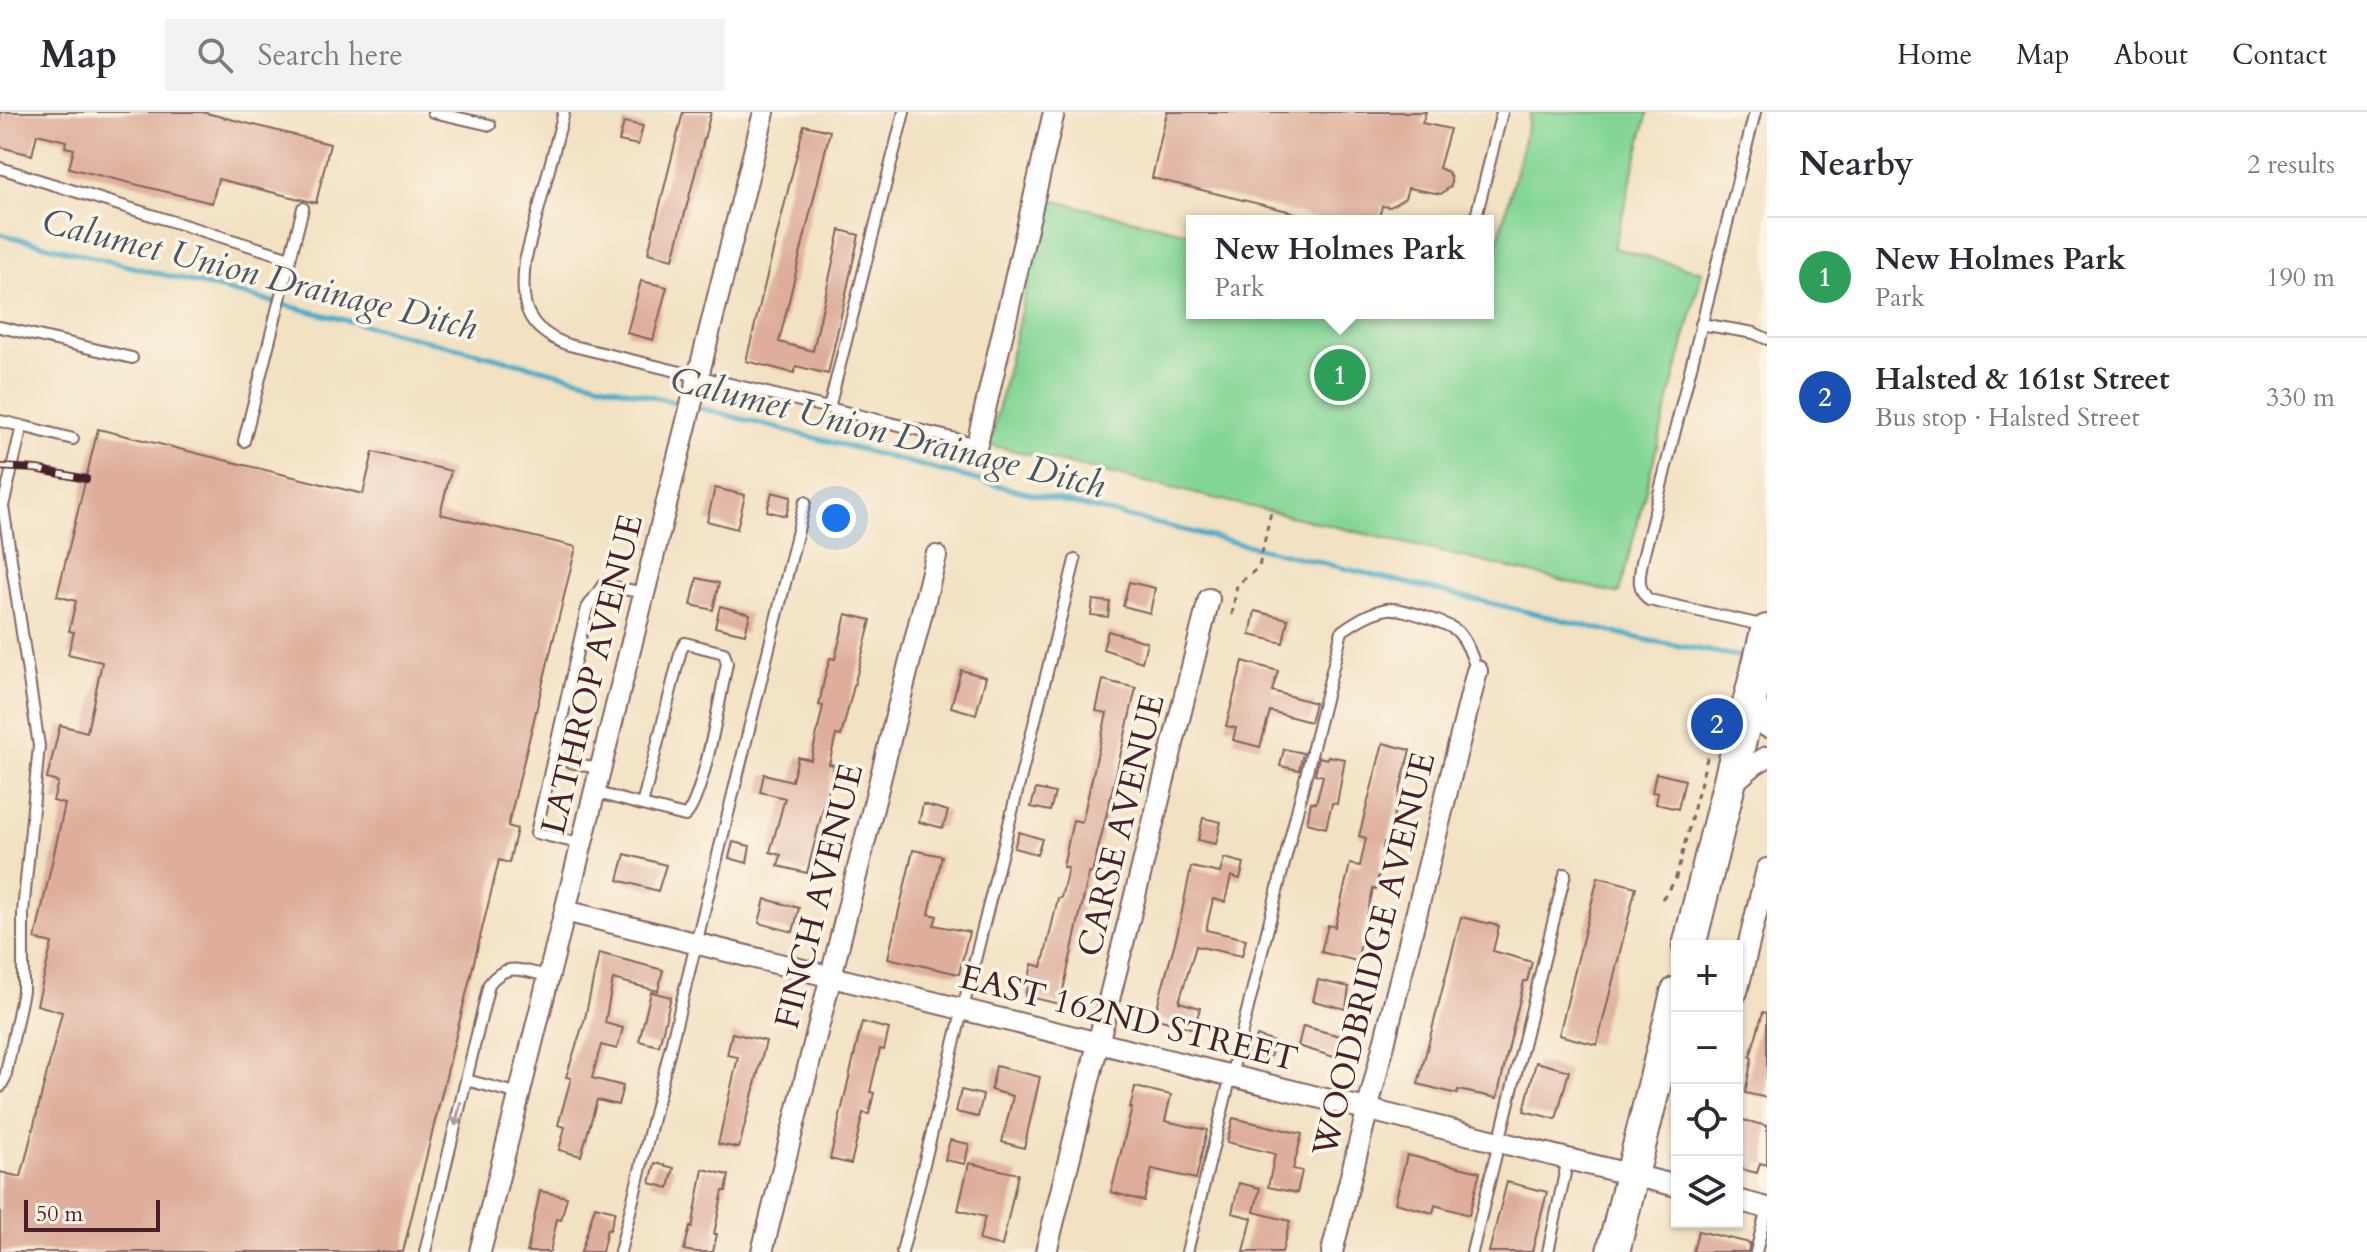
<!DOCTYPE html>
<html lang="en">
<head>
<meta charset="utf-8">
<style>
	body { margin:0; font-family:Cardo,serif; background:#f2f2f3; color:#2b2b33 }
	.controls { position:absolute; right:24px; bottom:24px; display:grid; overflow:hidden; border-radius:0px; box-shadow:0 2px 6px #0004 }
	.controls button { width:72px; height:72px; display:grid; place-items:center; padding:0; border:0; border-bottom:2px solid #e1e1e2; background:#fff; color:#2b2b33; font:40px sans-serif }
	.scale { position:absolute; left:24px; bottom:20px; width:136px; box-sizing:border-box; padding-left:8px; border:4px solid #4a1f2b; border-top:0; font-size:22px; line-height:28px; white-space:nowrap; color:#4a1f2b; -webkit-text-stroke:6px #fcf5e5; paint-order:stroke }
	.you { position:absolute; left:836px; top:406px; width:28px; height:28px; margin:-20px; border:6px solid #fff; border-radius:50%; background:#1a73e8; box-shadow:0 0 0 12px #1a73e833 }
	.badge { display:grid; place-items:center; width:52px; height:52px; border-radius:50%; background:#1f6fb2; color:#fff; font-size:26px; font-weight:700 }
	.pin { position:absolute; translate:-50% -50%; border:4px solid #fff; box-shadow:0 2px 8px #0006 }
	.popup { position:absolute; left:1186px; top:103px; width:308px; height:104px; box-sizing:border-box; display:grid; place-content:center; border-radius:0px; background:#fff; filter:drop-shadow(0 2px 6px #0005); font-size:26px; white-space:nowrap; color:#7c7c81 }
	.popup b { font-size:30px; color:#2b2b33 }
	.popup::after { content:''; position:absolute; left:50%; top:100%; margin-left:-16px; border:16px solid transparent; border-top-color:#fff }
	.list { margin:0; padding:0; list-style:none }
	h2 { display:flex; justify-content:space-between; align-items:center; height:104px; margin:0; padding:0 32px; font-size:34px }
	h2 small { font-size:26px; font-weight:400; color:#7c7c81 }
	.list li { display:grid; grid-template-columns:52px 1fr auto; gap:24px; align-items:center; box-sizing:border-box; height:120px; padding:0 32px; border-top:2px solid #e1e1e2 }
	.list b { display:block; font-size:30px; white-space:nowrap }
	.list p { margin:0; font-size:26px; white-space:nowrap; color:#7c7c81 }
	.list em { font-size:26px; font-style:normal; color:#7c7c81 }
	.icon { flex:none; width:44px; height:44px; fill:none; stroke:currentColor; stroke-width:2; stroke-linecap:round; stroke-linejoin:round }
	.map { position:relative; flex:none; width:1767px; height:1140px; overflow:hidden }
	header { display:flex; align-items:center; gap:48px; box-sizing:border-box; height:112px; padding:0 40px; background:#fff; border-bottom:2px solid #e1e1e2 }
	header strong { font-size:38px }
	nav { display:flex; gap:44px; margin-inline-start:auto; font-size:28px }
	.search { width:560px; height:72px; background:#f2f2f3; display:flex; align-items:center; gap:20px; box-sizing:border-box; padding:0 28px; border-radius:0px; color:#7c7c81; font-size:30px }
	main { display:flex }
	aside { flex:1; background:#fff }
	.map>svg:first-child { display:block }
	.green { fill:#83d596; stroke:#667a60; stroke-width:2 }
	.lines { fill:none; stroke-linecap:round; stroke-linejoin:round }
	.stream { stroke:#46aac6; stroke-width:5 }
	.building { fill:#dead9b }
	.service-casing { stroke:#856360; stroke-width:14 }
	.minor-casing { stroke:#856360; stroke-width:24 }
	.primary-casing { stroke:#856360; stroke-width:36 }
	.path { stroke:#856360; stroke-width:3; stroke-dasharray:6 6; stroke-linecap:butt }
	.service { stroke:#fff; stroke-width:10 }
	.minor { stroke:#fff; stroke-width:20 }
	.primary { stroke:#fff; stroke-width:32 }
	.rail-casing { stroke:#4a1f2b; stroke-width:8 }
	.rail { stroke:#fcf5e5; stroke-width:5; stroke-dasharray:15; stroke-linecap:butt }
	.oneway { stroke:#ae9aa0 }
	.labels { text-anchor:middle; stroke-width:7; stroke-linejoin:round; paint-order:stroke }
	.street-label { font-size:34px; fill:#4a1f2b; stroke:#fcf5e5 }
	.water-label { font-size:36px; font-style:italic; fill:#485769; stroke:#fcf5e5 }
</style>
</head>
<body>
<header>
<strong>Map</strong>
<div class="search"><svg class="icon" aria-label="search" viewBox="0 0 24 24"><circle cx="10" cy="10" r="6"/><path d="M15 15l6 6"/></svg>Search here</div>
<nav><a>Home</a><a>Map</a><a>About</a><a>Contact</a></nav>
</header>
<main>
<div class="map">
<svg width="1767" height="1140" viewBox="0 0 1767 1140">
	<rect width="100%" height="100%" fill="#fcf5e5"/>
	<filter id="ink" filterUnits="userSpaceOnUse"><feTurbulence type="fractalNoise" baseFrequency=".0125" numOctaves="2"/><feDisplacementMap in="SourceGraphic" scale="16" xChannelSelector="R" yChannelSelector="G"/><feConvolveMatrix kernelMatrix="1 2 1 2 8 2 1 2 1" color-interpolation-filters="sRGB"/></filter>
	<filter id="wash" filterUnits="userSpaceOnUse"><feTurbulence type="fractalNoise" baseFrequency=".006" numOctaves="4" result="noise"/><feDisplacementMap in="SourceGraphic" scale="32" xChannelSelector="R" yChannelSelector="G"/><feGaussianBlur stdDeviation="1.8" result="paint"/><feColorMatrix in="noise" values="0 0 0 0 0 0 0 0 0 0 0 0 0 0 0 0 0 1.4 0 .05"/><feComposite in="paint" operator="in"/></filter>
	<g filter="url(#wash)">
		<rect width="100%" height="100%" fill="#f2e1c2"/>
		<path class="green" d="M 1531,0 L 1648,0 L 1614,136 L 1702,160 L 1619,482 L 990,333 L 1047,87 L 1192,122 L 1192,201 L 1488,201 L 1488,169 Z"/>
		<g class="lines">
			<path class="stream" d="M 0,122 L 686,293
				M 696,295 L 1015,378 L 1646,528 L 1748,546"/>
		</g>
		<g id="blocks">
			<path class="building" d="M 0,0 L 202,0 L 330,32 L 316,91 L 218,67 L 212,91 L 69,56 L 74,37 L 65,35 L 66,29 L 37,22 L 32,43 L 0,35 Z
				M 683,0 L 711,0 L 673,147 L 648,141 Z
				M 1167,0 L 1426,0 L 1422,11 L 1450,17 L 1439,56 L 1448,60 L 1451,66 L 1451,74 L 1441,82 L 1408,76 L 1405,86 L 1390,95 L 1382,94 L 1378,109 L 1329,109 L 1152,66 Z
				M 624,10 L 643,14 L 638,33 L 619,29 Z
				M 804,13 L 830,19 L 779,230 L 813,239 L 840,118 L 859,123 L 828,262 L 796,254 L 794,261 L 746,249 Z
				M 641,169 L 667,175 L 653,228 L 627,221 Z
				M 98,317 L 363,382 L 373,340 L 451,359 L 440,402 L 576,435 L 508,714 L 517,717 L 509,751 L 499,748 L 403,1140 L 0,1140 L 0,1060 L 21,1065 L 62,900 L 37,893 L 52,831 L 35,827 L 65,692 L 53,689 L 58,670 L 47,667 L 60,613 L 87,620 L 102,550 L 68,542 L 74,520 L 69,519 L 76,489 L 57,484 Z
				M 715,376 L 745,383 L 737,417 L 707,409 Z
				M 772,380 L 791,385 L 786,404 L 767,399 Z
				M 697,466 L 719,471 L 713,498 L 691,493 Z
				M 1129,470 L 1155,476 L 1150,501 L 1123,494 Z
				M 1093,488 L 1110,490 L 1108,505 L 1091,503 Z
				M 720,494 L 750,502 L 745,522 L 715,515 Z
				M 1255,499 L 1288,507 L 1283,531 L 1250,523 Z
				M 846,502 L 871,508 L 841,624 L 836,623 L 829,652 L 834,653 L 807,761 L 778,754 L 781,743 L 770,740 L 785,686 L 760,680 L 764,662 L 792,669 L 798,645 L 811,648 L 823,594 L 819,593 L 824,568 L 830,546 L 835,547 Z
				M 1108,519 L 1147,530 L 1142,550 L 1103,537 Z
				M 1243,549 L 1278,559 L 1272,579 L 1315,591 L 1310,610 L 1270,599 L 1260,635 L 1233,628 L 1236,616 L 1226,614 Z
				M 961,558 L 986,565 L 976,602 L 951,595 Z
				M 1103,568 L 1136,576 L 1106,705 L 1092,762 L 1089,761 L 1060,892 L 1025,884 L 1032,852 L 1042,855 L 1058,786 L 1061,786 L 1068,756 L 1063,755 L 1073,708 L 1082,710 L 1107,601 L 1096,599 Z
				M 1383,631 L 1410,638 L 1387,731 L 1384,730 L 1376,778 L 1373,777 L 1357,849 L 1321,840 L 1328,813 L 1335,815 L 1350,752 L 1360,754 L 1366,726 L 1359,724 Z
				M 1284,637 L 1303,641 L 1299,658 L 1280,654 Z
				M 1328,644 L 1345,647 L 1337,692 L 1332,691 L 1326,716 L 1307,711 L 1311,690 L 1316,691 L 1323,664 L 1315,662 L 1319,645 L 1327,647 Z
				M 1656,661 L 1685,668 L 1678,697 L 1656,692 L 1658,681 L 1652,680 Z
				M 1036,677 L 1055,681 L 1050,699 L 1031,695 Z
				M 923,692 L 948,699 L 943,716 L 919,710 Z
				M 1203,706 L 1221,710 L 1216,732 L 1198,728 Z
				M 1019,720 L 1042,727 L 1037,742 L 1014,736 Z
				M 733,730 L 750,734 L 747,751 L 729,746 Z
				M 913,738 L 942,744 L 929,802 L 937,804 L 934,813 L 969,820 L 959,862 L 888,846 Z
				M 625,742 L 666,753 L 658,779 L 618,768 Z
				M 1224,746 L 1244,751 L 1240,767 L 1231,764 L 1225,790 L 1213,787 L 1206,818 L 1246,827 L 1242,844 L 1196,834 L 1179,890 L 1200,896 L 1194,917 L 1154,906 L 1178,819 L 1191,755 L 1220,761 Z
				M 1598,765 L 1636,775 L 1597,933 L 1559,923 Z
				M 765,787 L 799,796 L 793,820 L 759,811 Z
				M 1461,805 L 1499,814 L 1493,839 L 1532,850 L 1527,869 L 1524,869 L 1497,986 L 1458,978 L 1457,982 L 1418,972 Z
				M 599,841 L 663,858 L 658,879 L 613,867 L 605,911 L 623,916 L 617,937 L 601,933 L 592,966 L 623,974 L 618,993 L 597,988 L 581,1044 L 559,1038 L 565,1015 L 558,1013 L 571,966 L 566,965 L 585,906 Z
				M 1318,868 L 1349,875 L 1346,897 L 1313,889 Z
				M 651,880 L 671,885 L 659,934 L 639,929 Z
				M 1763,900 L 1767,901 L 1767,986 L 1745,981 L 1752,946 L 1750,945 Z
				M 862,910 L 889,917 L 884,938 L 880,937 L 870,980 L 874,981 L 869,1002 L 863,1001 L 851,1052 L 830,1047 Z
				M 1303,914 L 1340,924 L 1334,945 L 1298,934 Z
				M 732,921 L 766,929 L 739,1036 L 718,1032 L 738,945 L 727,943 Z
				M 1257,924 L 1274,930 L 1270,946 L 1252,941 Z
				M 1536,950 L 1569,959 L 1556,1007 L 1524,999 Z
				M 996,954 L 1040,965 L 1024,1036 L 1002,1030 L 1013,984 L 991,978 Z
				M 1135,975 L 1171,983 L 1165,1009 L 1207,1018 L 1196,1067 L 1152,1057 L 1144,1089 L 1111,1080 L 1132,996 L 1130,996 Z
				M 961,978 L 983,983 L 978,1005 L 956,1000 Z
				M 1233,1006 L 1302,1022 L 1293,1057 L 1302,1059 L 1297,1081 L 1268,1075 L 1275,1042 L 1227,1030 Z
				M 1743,1008 L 1767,1014 L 1767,1053 L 1760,1051 L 1757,1061 L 1737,1056 L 1737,1029 Z
				M 950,1028 L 969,1032 L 965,1052 L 945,1048 Z
				M 1407,1043 L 1480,1060 L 1469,1103 L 1435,1093 L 1433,1101 L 1395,1091 Z
				M 655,1051 L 674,1056 L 669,1076 L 650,1071 Z
				M 969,1051 L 1018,1062 L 1002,1134 L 979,1128 L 985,1105 L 958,1098 Z
				M 703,1057 L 729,1063 L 726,1079 L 723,1079 L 714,1122 L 717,1122 L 713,1140 L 694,1140 L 684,1138 L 690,1115 L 692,1116 Z
				M 1507,1070 L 1547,1080 L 1532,1140 L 1489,1140 Z
				M 1239,1071 L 1260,1076 L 1254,1100 L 1290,1109 L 1282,1140 L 1244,1140 L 1252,1106 L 1232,1101 Z
				M 540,1079 L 567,1085 L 561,1108 L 557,1107 L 550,1140 L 527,1140 Z
				M 595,1094 L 615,1099 L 610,1118 L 607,1117 L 602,1140 L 581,1140 Z
				M 1698,1119 L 1750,1131 L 1748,1140 L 1693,1140 Z"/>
		</g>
	</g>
	<g filter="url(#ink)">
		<use href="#blocks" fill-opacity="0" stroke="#856360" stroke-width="2"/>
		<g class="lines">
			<g class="service-casing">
				<path id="service" d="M 433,0 L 490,13
					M 564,0 L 525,149 C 520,191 524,217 569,233 L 977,332
					M 1755,0 L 1642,450 C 1639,466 1637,476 1649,488 L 1766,514
					M 0,56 L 290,146
					M 1475,109 L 1502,0
					M 1701,212 L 1754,221 L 1767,227
					M 0,215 L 132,246
					M 829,296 L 904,0
					M 0,309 L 22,314 L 3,394 L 39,634 L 23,800 L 23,879 L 5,966 L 0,975
					M 22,314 L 73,327
					M 244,329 L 303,96
					M 685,531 L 724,541 L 727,551 C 721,580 703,690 685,704 L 642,693 L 681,538 Z
					M 553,646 L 536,721 L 582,732
					M 600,657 L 553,646 L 587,496 L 603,473 L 645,481
					M 594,680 L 642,693
					M 466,968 L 519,982
					M 425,1140 L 489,872 C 507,849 522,859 548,864
					M 620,1140 L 805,390
					M 902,1140 L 1075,448
					M 1187,1140 L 1342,519 C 1355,510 1370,500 1387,497 C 1399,495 1449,511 1458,520 C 1468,531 1472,545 1477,559
					M 1472,1140 L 1565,762
					M 1548,1140 L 1568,1047
					M 1756,1140 L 1767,1096"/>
			</g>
			<g class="minor-casing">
				<path id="minor" d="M 977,332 L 1054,0
					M 1752,582 L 1767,615
					M 1729,674 L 1755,652 L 1767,645
					M 565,799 L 1677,1074
					M 1737,880 L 1767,757
					M 1737,1088 L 1767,1096
					M 480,1140 L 764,0
					M 762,1140 L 936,444
					M 1046,1140 L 1209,487
					M 1332,1140 L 1477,559"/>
			</g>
			<g class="primary-casing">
				<path id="primary" d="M 1689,834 L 1767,519
					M 1613,1140 L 1677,881"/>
			</g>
			<path class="path" d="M 1232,503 L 1237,473 L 1259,455 L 1272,395
				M 1662,787 L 1675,769 L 1719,600"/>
			<use href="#service" class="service"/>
			<use href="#minor" class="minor"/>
			<use href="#primary" class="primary"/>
			<g class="rail-casing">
				<path id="rail" d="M 0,355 L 36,357 L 86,367"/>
			</g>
			<use href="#rail" class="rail"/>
		</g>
		<defs><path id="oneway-shaft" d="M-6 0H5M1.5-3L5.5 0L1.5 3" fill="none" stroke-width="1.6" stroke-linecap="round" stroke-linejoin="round" transform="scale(2)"/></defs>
		<use class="oneway" href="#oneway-shaft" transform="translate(458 1002) rotate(103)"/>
	</g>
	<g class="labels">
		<g class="street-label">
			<text transform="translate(591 562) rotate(-76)" y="12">LATHROP AVENUE</text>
			<text transform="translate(1120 713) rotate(-76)" y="12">CARSE AVENUE</text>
			<text transform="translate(818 784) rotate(-76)" y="12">FINCH AVENUE</text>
			<text transform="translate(1373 842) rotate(-76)" y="12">WOODBRIDGE AVENUE</text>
			<text transform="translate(1129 905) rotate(14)" y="12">EAST 162ND STREET</text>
		</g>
		<g class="water-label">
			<text transform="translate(260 161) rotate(14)" y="13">Calumet Union Drainage Ditch</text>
			<text transform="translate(888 319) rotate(14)" y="13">Calumet Union Drainage Ditch</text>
		</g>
	</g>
</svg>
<div class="controls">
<button>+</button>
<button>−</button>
<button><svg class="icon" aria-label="locate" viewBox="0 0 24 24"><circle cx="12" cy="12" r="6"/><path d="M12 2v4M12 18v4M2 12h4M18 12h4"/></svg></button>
<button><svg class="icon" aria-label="layers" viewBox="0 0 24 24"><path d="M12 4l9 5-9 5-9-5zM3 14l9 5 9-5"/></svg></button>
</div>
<div class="scale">50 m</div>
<div class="you"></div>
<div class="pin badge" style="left:1340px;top:263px;background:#2e9e5b">1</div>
<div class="popup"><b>New Holmes Park</b>Park</div>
<div class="pin badge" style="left:1717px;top:612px;background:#1a4fb4">2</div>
</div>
<aside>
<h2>Nearby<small>2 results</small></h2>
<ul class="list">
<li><span class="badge" style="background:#2e9e5b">1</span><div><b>New Holmes Park</b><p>Park</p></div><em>190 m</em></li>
<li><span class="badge" style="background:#1a4fb4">2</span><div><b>Halsted &amp; 161st Street</b><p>Bus stop · Halsted Street</p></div><em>330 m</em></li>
</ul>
</aside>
</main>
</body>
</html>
